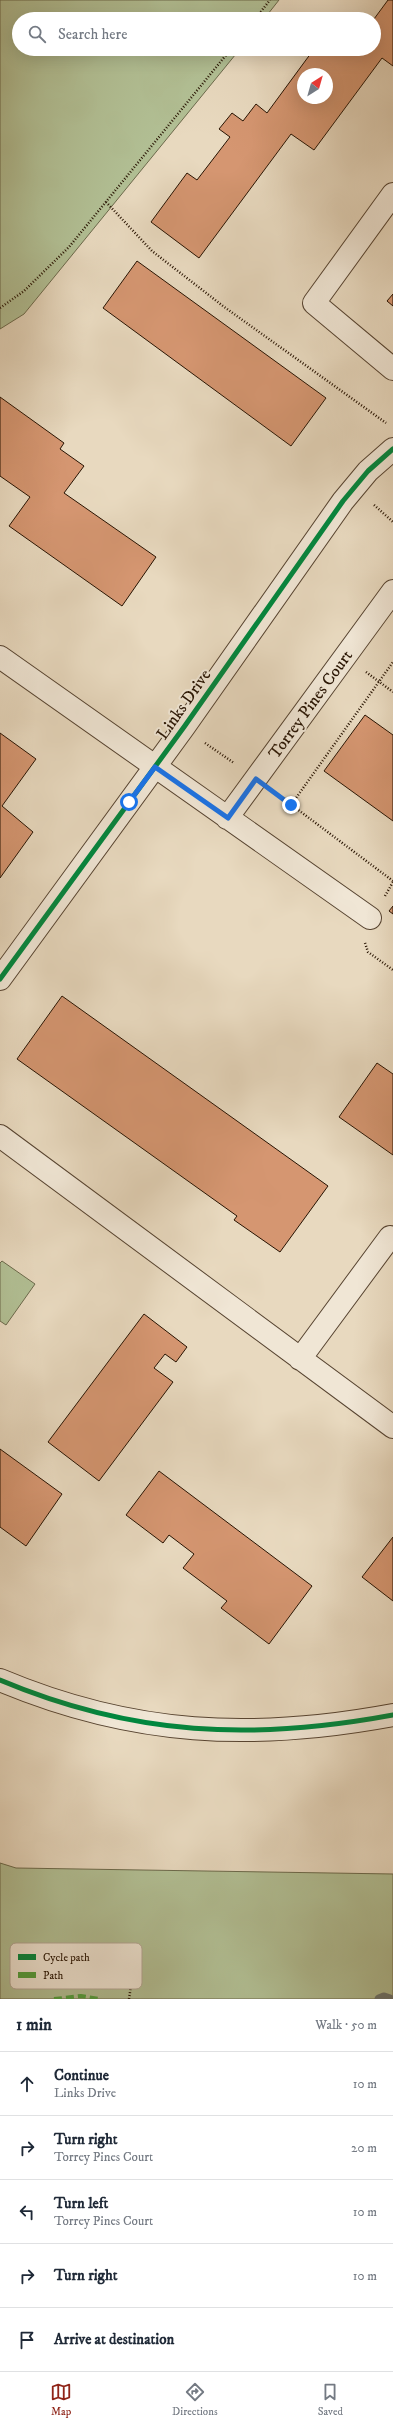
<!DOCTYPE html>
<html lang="en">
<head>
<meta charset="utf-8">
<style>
	body { margin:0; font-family:"IM FELL DW Pica",serif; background:#f2f2f3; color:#1f2937 }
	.compass { position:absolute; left:297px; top:68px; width:36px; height:36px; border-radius:50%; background:#fff; box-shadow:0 4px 16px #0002; rotate:37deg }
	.stop { position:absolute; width:12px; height:12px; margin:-9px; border:3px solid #1a73e8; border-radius:50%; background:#fff }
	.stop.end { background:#1a73e8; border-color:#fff; box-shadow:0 1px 4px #0008 }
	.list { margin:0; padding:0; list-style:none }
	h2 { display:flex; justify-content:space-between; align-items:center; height:52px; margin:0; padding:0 16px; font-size:17px }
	h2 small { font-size:13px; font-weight:400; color:#747a83 }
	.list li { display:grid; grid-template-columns:26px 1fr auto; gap:12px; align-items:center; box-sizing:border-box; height:64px; padding:0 16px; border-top:1px solid #e0e1e3 }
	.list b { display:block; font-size:15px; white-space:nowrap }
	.list p { margin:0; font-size:13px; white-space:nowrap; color:#747a83 }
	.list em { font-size:13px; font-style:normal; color:#747a83 }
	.icon { flex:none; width:22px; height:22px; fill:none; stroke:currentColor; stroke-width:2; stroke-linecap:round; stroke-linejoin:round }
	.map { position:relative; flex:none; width:393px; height:1999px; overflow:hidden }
	.search { position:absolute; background:#fff; box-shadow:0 4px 16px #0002; left:12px; right:12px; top:12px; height:44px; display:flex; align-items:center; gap:10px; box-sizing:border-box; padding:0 14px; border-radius:22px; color:#747a83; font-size:15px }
	.sheet { height:372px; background:#fff }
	nav { display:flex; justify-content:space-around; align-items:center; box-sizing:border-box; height:56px; border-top:1px solid #e0e1e3; background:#fff; font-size:11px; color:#747a83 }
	nav a { display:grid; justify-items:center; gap:2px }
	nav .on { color:#8f2418 }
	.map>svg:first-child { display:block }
	.green { fill:#b2c095; stroke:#6c6a4c }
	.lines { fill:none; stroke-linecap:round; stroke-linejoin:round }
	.stream { stroke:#6c7671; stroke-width:9 }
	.building { fill:#d59671; stroke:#271302; fill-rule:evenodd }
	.minor-casing { stroke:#574431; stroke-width:24 }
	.path { stroke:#271302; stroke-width:2.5; stroke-dasharray:1 2; stroke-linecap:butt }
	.minor { stroke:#f0e6d5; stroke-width:22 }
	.quiet { stroke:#51a03d; stroke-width:4; stroke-dasharray:8 4; stroke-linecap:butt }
	.cycleway-casing { stroke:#f0e6d5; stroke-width:8 }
	.cycleway { stroke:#00873e; stroke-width:5 }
	.route { stroke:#1a73e8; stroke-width:5 }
	.labels { text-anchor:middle; stroke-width:4; stroke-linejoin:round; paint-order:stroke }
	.street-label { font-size:17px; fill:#271302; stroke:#f0e6d5 }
	.key { fill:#f0e6d5; stroke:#b4a796; stroke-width:1 }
	.key-label { font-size:11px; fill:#271302 }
</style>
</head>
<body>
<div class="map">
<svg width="393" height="1999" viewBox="0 0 393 1999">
	<rect width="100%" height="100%" fill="#e8d9bf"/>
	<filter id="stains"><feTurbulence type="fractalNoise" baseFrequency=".005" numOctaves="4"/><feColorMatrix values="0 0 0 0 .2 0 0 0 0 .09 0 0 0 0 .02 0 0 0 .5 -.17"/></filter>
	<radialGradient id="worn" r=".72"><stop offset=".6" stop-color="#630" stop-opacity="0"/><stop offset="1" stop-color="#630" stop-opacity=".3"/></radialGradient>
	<path class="green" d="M 0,0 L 279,0 L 264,19 L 19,19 L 19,49 L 240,49 L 24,314 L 0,329 Z
		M 2,1261 L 35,1284 L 6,1325 L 0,1321 L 0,1263 Z
		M 0,1863 L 16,1868 L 393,1874 L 393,1999 L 0,1999 Z"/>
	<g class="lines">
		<path class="stream" d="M 379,1999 L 384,1997 L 390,1999"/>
	</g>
	<path class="building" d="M 388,0 L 393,0 L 393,66 L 382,58 L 314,150 L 291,134 L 199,258 L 151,222 L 187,173 L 197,180 L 230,137 L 219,129 L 232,113 L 243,121 L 256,104 L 267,113 L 314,49 L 374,49 L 374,19 ZM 303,74 L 327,74 L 327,98 L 303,98 Z
		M 137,261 L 326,398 L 291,446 L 103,308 Z
		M 393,294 L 393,306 L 387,301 Z
		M 0,397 L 64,443 L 60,449 L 84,466 L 64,493 L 156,557 L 122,606 L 9,526 L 30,497 L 0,476 Z
		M 365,715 L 393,735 L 393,821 L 324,771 Z
		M 0,733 L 36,759 L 2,806 L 33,832 L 0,878 Z
		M 393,906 L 393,914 L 389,911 Z
		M 62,996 L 328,1186 L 280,1252 L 234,1220 L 237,1216 L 17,1059 Z
		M 377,1063 L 393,1074 L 393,1155 L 339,1117 Z
		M 144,1314 L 187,1347 L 176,1362 L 165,1354 L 154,1368 L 173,1382 L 99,1481 L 48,1442 Z
		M 0,1449 L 62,1494 L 26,1546 L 0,1527 Z
		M 159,1471 L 312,1586 L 269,1644 L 221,1608 L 227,1601 L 183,1568 L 194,1554 L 169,1535 L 163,1543 L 126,1515 Z
		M 393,1537 L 393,1601 L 362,1577 Z"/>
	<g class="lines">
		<g class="minor-casing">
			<path id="minor" d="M 393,194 L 314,303 L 393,369
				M 0,657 L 370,918
				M 227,818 L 393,591
				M 0,979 L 184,727 L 343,501 L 368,471 L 393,449
				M 0,1136 L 393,1427
				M 300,1359 L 390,1237 L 393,1239
				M 0,1680 C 133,1736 253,1741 393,1715"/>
		</g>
		<path class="path" d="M 255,19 L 270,0
			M 106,202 L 152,251 L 223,306 L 386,423
			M 0,308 L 24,291 L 69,247 L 231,49
			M 374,505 L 393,522
			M 366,672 L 393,692
			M 205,743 L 234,763
			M 277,794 L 393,881
			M 291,805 L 393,662
			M 385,896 L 393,882
			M 365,943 L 368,952 L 393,970
			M 129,1999 L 133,1972"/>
		<use href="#minor" class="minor"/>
		<path class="quiet" d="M 54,1999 L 81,1996 L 100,1999"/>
		<g class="cycleway-casing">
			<path id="cycleway" d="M 0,979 L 184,727 L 343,501 L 368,471 L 393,449
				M 0,1680 C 133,1736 253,1741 393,1715"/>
		</g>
		<use href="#cycleway" class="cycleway"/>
	</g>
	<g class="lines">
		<path class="route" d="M 129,802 L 155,767 L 228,818 L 256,779 L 291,805"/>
	</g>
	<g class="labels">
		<g class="street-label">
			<text transform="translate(183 704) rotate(-55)" y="6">Links Drive</text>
			<text transform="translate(310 704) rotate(-54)" y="6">Torrey Pines Court</text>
		</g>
	</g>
	<rect x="10" y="1943" width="132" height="46" rx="6" class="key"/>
	<rect x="18" y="1954" width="18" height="6" fill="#00873e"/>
	<rect x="18" y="1972" width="18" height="6" fill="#51a03d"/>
	<g class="key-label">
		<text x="43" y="1961">Cycle path</text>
		<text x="43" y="1979">Path</text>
	</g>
	<rect width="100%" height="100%" filter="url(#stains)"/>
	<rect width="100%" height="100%" fill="url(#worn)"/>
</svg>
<svg class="compass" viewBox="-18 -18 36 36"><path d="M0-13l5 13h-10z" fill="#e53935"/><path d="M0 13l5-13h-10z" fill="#747a83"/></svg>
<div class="stop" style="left:129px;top:802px"></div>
<div class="stop end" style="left:291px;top:805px"></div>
<div class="search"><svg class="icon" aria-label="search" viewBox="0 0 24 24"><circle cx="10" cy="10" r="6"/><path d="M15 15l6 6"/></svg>Search here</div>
</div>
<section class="sheet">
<h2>1 min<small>Walk · 50 m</small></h2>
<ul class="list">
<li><svg class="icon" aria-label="ahead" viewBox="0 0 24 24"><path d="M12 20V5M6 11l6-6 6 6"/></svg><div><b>Continue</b><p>Links Drive</p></div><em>10 m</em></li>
<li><svg class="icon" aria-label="right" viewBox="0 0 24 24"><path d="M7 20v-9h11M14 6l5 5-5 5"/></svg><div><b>Turn right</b><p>Torrey Pines Court</p></div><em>20 m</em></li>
<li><svg class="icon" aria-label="left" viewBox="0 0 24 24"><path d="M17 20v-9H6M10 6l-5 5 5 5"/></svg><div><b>Turn left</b><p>Torrey Pines Court</p></div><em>10 m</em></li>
<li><svg class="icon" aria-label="right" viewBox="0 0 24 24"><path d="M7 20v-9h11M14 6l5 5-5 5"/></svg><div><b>Turn right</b></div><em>10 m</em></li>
<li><svg class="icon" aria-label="arrive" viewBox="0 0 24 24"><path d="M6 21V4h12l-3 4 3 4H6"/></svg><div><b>Arrive at destination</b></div></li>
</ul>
</section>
<nav>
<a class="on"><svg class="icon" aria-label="map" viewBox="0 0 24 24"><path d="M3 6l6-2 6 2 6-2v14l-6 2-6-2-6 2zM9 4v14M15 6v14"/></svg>Map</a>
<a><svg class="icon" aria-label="directions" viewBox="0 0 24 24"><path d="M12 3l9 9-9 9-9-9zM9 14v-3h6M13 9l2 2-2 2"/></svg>Directions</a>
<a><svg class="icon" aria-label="saved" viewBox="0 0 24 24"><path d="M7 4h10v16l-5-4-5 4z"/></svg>Saved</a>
</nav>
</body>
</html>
